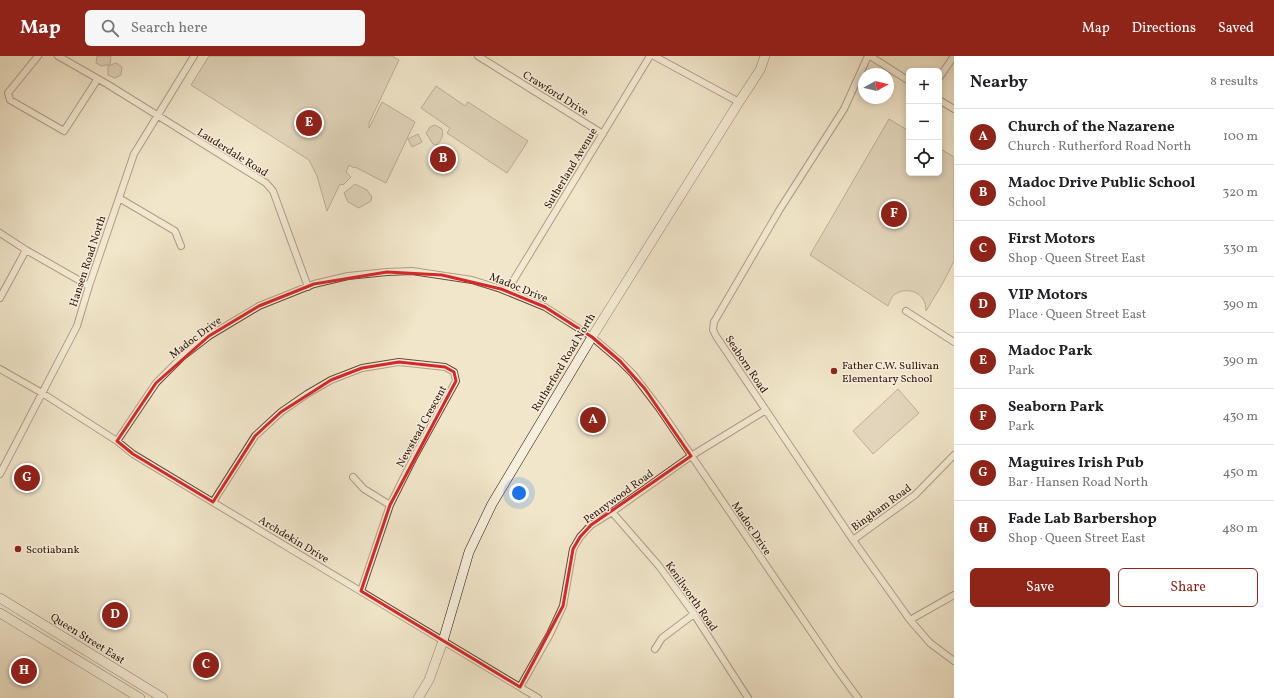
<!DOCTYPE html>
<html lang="en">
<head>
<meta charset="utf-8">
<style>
	body { margin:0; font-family:Vollkorn,serif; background:#f6f6f6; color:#202124 }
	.controls { position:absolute; right:12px; top:12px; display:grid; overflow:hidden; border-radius:6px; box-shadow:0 2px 6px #0003 }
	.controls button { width:36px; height:36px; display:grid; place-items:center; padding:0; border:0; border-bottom:1px solid #e0e0e0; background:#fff; color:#202124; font:20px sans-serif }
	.compass { position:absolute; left:858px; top:12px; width:36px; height:36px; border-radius:50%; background:#fff; box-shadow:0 2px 6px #0003; rotate:82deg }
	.you { position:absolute; left:519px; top:437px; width:14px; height:14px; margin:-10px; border:3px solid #fff; border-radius:50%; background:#1a73e8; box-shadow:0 0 0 6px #1a73e833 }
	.badge { display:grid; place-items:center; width:26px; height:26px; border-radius:50%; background:#8f2418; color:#fff; font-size:13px; font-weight:700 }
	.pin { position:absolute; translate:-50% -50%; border:2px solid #fff; box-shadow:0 1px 4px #0006 }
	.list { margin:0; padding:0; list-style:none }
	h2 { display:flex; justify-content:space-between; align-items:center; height:52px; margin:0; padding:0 16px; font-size:17px }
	h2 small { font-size:13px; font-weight:400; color:#757577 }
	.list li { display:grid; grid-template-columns:26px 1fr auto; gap:12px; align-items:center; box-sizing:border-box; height:56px; padding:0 16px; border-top:1px solid #e0e0e0 }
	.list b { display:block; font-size:15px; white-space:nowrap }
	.list p { margin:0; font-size:13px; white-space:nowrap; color:#757577 }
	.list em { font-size:13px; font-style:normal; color:#757577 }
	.actions { display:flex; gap:8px; padding:12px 16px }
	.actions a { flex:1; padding:9px 0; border:1px solid #8f2418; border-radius:6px; text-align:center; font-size:14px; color:#8f2418 }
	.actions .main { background:#8f2418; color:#fff }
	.icon { flex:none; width:22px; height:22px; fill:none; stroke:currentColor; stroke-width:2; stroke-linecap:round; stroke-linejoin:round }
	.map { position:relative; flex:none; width:954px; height:642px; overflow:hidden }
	header { display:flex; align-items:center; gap:24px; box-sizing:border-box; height:56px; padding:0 20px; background:#8f2418; color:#fff }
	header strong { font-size:19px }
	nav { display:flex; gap:22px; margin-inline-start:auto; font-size:14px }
	.search { width:280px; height:36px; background:#f6f6f6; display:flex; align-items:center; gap:10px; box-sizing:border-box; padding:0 14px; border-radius:6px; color:#757577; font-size:15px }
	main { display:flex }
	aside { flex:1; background:#fff }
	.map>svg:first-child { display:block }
	.green { fill:#d1c2a9; stroke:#826a58 }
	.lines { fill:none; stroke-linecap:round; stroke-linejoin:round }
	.street-casing { stroke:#624838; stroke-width:8 }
	.secondary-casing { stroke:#331307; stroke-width:10 }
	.street { stroke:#f6efdd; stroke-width:6 }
	.secondary { stroke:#f6efdd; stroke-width:9 }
	.marked { fill:none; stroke:#d62828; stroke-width:3; stroke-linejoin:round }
	.poi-dot { fill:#8f2418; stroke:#f6efdd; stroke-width:1.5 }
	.labels { text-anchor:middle; stroke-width:3; stroke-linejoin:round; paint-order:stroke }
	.street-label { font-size:11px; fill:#331307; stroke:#f6efdd }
	.poi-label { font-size:11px; fill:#331307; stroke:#f6efdd; text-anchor:start }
</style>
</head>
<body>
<header>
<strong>Map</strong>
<div class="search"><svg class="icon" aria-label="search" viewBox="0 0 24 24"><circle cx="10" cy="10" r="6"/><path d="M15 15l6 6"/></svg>Search here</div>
<nav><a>Map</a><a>Directions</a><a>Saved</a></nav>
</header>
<main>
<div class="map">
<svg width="954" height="642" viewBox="0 0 954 642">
	<rect width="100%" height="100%" fill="#f1e6ca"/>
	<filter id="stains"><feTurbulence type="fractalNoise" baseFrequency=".005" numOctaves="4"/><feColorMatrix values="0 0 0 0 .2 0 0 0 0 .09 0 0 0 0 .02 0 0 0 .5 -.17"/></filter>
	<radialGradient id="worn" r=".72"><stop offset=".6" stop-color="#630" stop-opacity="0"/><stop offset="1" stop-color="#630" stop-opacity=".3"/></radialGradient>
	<path class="green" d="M 97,0 L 111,0 L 110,8 L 102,10 L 96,7 Z
		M 209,0 L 392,0 L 399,4 L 369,67 L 369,72 L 382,46 L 415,66 L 386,127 L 355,111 L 354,112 L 349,109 L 346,116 L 351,121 L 343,129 L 340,128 L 327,155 L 317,120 L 309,104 L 191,29 Z
		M 116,7 L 122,11 L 121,19 L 115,22 L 108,19 L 108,10 Z
		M 436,30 L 465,50 L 468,46 L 528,85 L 507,117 L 447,77 L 450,72 L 421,52 Z
		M 889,63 L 909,75 L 909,117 L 939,117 L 939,92 L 954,101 L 954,205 L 944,225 L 926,255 C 926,252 925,246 923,243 C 918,235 905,232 897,237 C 892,239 890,245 888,250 L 810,199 Z
		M 435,69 L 442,73 C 444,80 441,84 437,89 L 433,88 L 426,77 L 430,71 Z
		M 418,78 L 422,86 L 412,91 L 408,83 Z
		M 355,128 L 367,134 L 372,141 L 371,145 L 359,152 L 348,146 L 344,137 Z
		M 898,333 L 919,357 L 873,398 L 853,375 Z"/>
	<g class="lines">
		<g class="street-casing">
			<path id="street" d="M 38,0 L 8,37 L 10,44 L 64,75 L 97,24
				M 58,0 L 107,28 L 266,127 L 273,135 L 308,231
				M 478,0 L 603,78
				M 654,0 L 739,46
				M 868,0 L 844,53 L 780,153 L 714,266 L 713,274 L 716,280 L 853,484 L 910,564 L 930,587 L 954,605
				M 870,0 L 909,25
				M 939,22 L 954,0
				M 939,44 L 954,53
				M 119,142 L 175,175 L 181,190
				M 0,177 L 26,194 L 89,230
				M 507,235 L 650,0
				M 0,242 L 26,194
				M 906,255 L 954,286
				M 0,313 L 42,337 L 117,385 L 133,398 L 538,642
				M 117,385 L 156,327 L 183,300 L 209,280 L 259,250 L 314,228 L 348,220 L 387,216 L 412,215 L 472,224 L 501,233 L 545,251 L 592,281 L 620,305 L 633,318 L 659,352 L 836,612 L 858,642
				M 0,418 L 77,270 L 89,230 L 134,98 L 194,0
				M 353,421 L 364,433 L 390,449
				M 213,446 L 255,380 L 281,356 L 307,338 L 331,324 L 362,312 L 399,306 L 445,311 L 454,316 L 456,325 L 414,401 L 390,449 L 361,535
				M 612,456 L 659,510 L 694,558 L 748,642
				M 853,484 L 915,439 L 954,399
				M 910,564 L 954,539
				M 655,593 L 662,582 L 694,558
				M 520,631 L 550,578 L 563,550 L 573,493 L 580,481 L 591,469 L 612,456 L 691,400 L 766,354"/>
		</g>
		<g class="secondary-casing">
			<path id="secondary" d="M 0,542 L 163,642
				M 0,557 L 140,642
				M 418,642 L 429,624 L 443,585 L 469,496 L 492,448 L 592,281 L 739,46 L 760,14 L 765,0"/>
		</g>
		<use href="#street" class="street"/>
		<use href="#secondary" class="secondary"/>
	</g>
	<path d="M0 0H954V642H0ZM 387,216 L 442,219 L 501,233 L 545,251 L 592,281 L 620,305 L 645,333 L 691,400 L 591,469 L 580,481 L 573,493 L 563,550 L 520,631 L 361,535 L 390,449 L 456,325 L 454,316 L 445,311 L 399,306 L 362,312 L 331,324 L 281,356 L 255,380 L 213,446 L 133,398 L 117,385 L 156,327 L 209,280 L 259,250 L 314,228 Z" fill="#f1e6ca" fill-opacity=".55" fill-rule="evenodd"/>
	<path class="marked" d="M 387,216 L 442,219 L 501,233 L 545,251 L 592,281 L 620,305 L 645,333 L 691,400 L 591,469 L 580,481 L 573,493 L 563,550 L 520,631 L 361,535 L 390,449 L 456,325 L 454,316 L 445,311 L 399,306 L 362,312 L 331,324 L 281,356 L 255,380 L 213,446 L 133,398 L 117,385 L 156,327 L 209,280 L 259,250 L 314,228 Z"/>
	<g class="poi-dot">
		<circle cx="834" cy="315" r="4"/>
		<circle cx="18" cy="493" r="4"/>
	</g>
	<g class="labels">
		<g class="street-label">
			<text transform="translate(556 37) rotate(32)" y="4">Crawford Drive</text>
			<text transform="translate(233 96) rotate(32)" y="4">Lauderdale Road</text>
			<text transform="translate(570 112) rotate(-59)" y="4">Sutherland Avenue</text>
			<text transform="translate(87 205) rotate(-72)" y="4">Hansen Road North</text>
			<text transform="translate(519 231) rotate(22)" y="4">Madoc Drive</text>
			<text transform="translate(195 281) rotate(-37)" y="4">Madoc Drive</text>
			<text transform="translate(563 306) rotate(-59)" y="4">Rutherford Road North</text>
			<text transform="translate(747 308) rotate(56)" y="4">Seaborn Road</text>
			<text transform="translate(421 370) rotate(-61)" y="4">Newstead Crescent</text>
			<text transform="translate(618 440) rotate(-36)" y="4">Pennywood Road</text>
			<text transform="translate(881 451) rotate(-36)" y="4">Bingham Road</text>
			<text transform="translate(752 472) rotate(56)" y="4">Madoc Drive</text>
			<text transform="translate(294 483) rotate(31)" y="4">Archdekin Drive</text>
			<text transform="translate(692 540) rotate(55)" y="4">Kenilworth Road</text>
			<text transform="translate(88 582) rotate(32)" y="4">Queen Street East</text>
		</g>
		<g class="poi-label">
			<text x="842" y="313">Father C.W. Sullivan<tspan x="842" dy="13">Elementary School</tspan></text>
			<text x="26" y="497">Scotiabank</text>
		</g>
	</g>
	<rect width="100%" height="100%" filter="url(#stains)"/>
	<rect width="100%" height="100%" fill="url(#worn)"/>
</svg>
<div class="controls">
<button>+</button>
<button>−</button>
<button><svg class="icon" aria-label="locate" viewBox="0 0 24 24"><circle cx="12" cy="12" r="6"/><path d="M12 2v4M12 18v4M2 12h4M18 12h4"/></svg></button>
</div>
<svg class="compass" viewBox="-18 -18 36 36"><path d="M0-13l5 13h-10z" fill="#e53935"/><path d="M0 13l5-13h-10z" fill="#757577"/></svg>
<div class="you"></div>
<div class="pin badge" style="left:593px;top:364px">A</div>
<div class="pin badge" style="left:443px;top:103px">B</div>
<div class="pin badge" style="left:206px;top:609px">C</div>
<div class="pin badge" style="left:115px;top:559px">D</div>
<div class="pin badge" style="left:309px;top:67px">E</div>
<div class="pin badge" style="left:894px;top:158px">F</div>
<div class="pin badge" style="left:27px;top:422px">G</div>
<div class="pin badge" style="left:24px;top:615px">H</div>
</div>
<aside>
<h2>Nearby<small>8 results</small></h2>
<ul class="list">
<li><span class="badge">A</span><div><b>Church of the Nazarene</b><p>Church · Rutherford Road North</p></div><em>100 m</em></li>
<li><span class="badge">B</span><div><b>Madoc Drive Public School</b><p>School</p></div><em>320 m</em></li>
<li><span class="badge">C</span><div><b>First Motors</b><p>Shop · Queen Street East</p></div><em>330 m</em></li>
<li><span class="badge">D</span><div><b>VIP Motors</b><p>Place · Queen Street East</p></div><em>390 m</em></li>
<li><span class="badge">E</span><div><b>Madoc Park</b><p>Park</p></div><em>390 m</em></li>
<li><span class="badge">F</span><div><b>Seaborn Park</b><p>Park</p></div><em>430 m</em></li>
<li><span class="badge">G</span><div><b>Maguires Irish Pub</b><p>Bar · Hansen Road North</p></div><em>450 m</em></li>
<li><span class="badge">H</span><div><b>Fade Lab Barbershop</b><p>Shop · Queen Street East</p></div><em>480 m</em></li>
</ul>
<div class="actions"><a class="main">Save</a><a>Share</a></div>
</aside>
</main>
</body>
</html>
